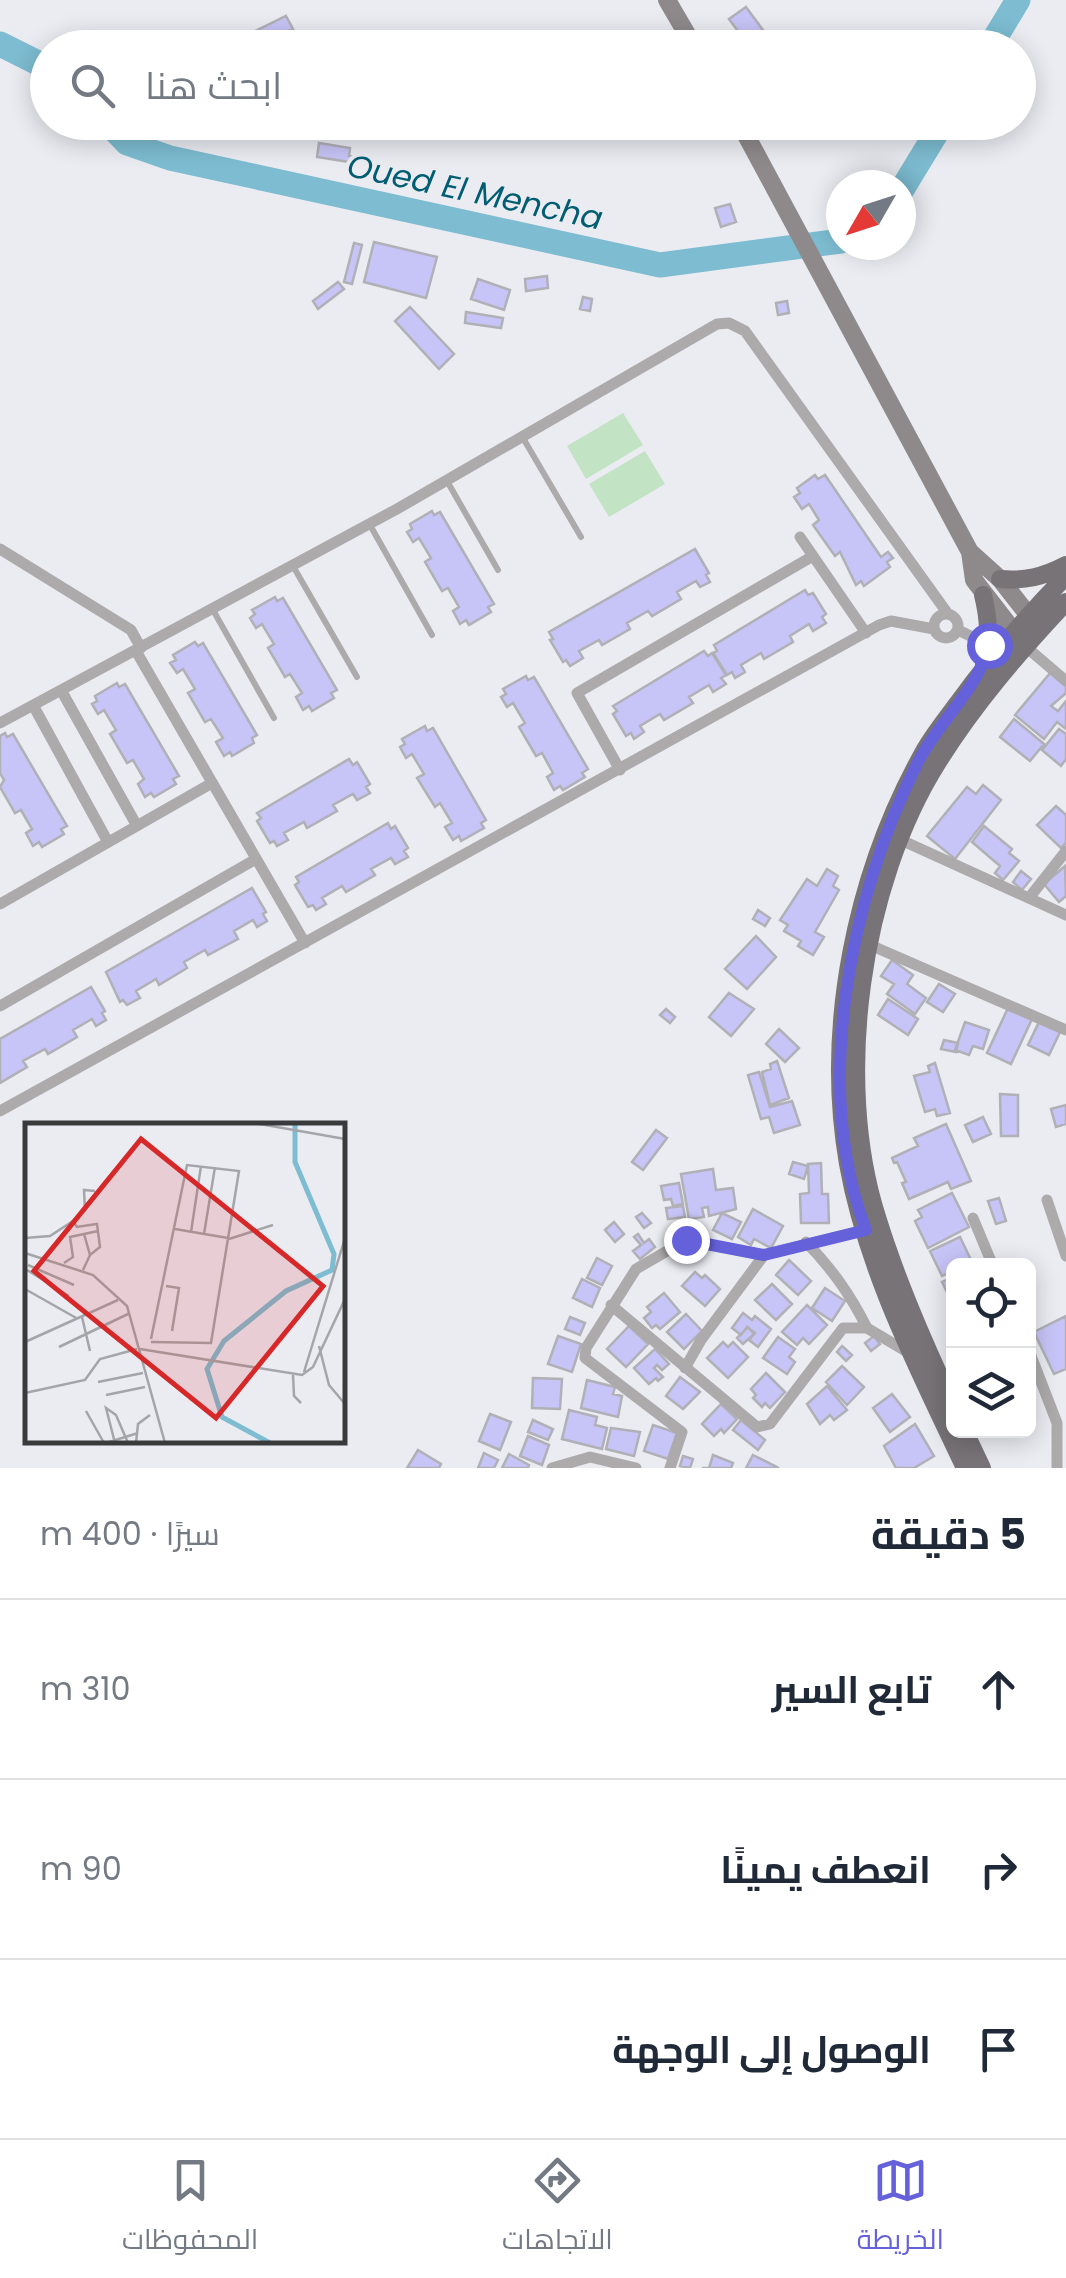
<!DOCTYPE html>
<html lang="ar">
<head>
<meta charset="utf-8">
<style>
	body { margin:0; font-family:Poppins,Cairo,sans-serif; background:#f6f6f7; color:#1f2937; direction:rtl }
	.controls { position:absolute; right:30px; bottom:30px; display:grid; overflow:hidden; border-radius:15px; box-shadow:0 5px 25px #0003 }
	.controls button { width:90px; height:90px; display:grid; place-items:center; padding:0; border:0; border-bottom:2px solid #e0e1e3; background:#fff; color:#1f2937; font:50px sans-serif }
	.compass { position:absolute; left:826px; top:170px; width:90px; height:90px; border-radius:50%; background:#fff; box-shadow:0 5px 25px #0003; rotate:231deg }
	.stop { position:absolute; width:30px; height:30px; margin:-22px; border:8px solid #6561da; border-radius:50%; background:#fff }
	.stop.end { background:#6561da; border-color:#fff; box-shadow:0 2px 10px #0008 }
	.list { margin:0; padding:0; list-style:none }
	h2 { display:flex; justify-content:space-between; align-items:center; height:130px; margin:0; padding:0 40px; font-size:42px }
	h2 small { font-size:32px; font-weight:400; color:#747a83 }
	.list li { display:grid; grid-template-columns:65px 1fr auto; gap:30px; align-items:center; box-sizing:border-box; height:180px; padding:0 40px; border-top:2px solid #e0e1e3 }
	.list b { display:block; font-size:38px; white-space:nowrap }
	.list em { font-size:32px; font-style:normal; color:#747a83 }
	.icon { flex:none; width:55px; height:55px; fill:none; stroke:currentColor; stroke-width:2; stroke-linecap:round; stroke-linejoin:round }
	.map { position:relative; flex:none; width:1066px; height:1468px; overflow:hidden; direction:ltr }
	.search { position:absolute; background:#fff; box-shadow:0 5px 25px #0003; left:30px; right:30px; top:30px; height:110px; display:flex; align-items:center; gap:25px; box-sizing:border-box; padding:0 35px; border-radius:55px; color:#747a83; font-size:38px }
	.sheet { height:670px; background:#fff }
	nav { display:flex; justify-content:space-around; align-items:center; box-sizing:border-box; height:140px; border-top:2px solid #e0e1e3; background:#fff; font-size:28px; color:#747a83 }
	nav a { display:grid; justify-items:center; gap:5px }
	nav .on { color:#6561da }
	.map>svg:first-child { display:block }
	.green { fill:#c2e3c4 }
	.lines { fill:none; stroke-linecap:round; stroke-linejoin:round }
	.river { stroke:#7dbcd1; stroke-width:25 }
	.building { fill:#c7c4f7; stroke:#b0b0b6; stroke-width:2.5 }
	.service { stroke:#adaaac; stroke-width:6 }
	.minor { stroke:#adaaac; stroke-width:11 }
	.secondary { stroke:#8e8a8c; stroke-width:18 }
	.primary { stroke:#777376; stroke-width:18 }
	.route { stroke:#6561da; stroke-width:12 }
	.labels { text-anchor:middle; stroke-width:8; stroke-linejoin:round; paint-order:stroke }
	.water-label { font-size:32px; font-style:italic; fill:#015d72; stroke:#ebecf2 }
	.inset-river { fill:none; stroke:#7dbcd1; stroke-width:5 }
	.inset-road { fill:none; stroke:#a4a5a9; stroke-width:2.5 }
	.view { fill:#d62828; fill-opacity:0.15; stroke:#d62828; stroke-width:5 }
	.inset-edge { fill:none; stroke:#393a3c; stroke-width:5 }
</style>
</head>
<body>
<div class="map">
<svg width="1066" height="1468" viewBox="0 0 1066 1468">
	<rect width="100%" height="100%" fill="#ebecf2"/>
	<path class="green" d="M 623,413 L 643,445 L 586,479 L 567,446 Z
		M 645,451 L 665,484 L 609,517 L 589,484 Z"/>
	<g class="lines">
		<path class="river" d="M 0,44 L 48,68
			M 989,48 L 1018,0
			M 107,122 L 127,143 L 170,158 L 660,265 L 841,241
			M 901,191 L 943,122"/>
	</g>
	<path class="building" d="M 746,7 L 763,30 L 746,42 L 729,19 Z
		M 286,16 L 293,29 L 264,43 L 260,35 L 239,48 L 220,48 Z
		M 319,143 L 350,148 L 349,156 L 357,157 L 356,163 L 317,157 Z
		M 730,204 L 736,222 L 721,227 L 715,208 Z
		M 374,242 L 437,257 L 426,298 L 364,282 Z
		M 354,243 L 362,245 L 352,284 L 344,282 Z
		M 547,276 L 548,288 L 526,291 L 525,279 Z
		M 478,279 L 510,290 L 504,310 L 471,299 Z
		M 338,282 L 344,289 L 318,309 L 313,301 Z
		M 583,297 L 592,299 L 590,311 L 580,309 Z
		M 787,301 L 789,313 L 778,315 L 776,303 Z
		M 410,307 L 454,354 L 439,369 L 395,321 Z
		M 466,312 L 503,318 L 501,328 L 465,323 Z
		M 815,475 L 818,479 L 825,475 L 881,557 L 888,552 L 893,558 L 887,562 L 890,567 L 864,586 L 861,581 L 856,585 L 840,552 L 835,556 L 813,525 L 819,520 L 809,504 L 802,509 L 794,497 L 800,493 L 797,488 Z
		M 432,511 L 434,515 L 440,512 L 494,604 L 488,607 L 491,612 L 469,625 L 466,620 L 460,624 L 453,611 L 459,607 L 448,588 L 442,591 L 425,562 L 431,558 L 419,538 L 413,542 L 407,532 L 412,529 L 410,524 Z
		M 695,549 L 709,573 L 706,575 L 710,582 L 700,587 L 696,581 L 677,592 L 681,599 L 652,616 L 648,611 L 627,623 L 630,629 L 602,645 L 599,640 L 579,651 L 583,658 L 570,666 L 566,660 L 563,662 L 550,640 L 553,639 L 549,632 Z
		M 805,590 L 808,595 L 813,593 L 826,614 L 822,617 L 826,623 L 813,631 L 809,624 L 790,636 L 793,642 L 764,659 L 761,653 L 741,665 L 745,672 L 735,678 L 732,672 L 727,675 L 713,653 L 717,651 L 714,645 Z
		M 275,597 L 277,601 L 283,598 L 337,690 L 331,693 L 334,698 L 312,711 L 309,706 L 303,710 L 296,697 L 302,693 L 290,674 L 285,677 L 268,648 L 274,644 L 262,624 L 256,628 L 250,618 L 255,614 L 252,610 Z
		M 195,642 L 198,646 L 203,643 L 257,735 L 252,738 L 254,743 L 232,756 L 230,752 L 224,756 L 216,742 L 223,738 L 211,719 L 205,722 L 188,693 L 195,689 L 183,669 L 177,673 L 170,663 L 176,660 L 173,655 Z
		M 704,651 L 708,656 L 712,653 L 726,675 L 721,678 L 726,684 L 713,692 L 709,685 L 689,697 L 693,703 L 664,720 L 660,714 L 640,726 L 644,732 L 634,739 L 631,733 L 626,736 L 613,714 L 617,711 L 613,706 Z
		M 1051,672 L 1066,684 L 1066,693 L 1051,706 L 1058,711 L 1066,701 L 1066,729 L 1057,722 L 1044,739 L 1015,715 Z
		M 526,676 L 528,680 L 534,677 L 588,769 L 582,773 L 585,777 L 563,790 L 560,786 L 554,790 L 547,777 L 553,773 L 542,753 L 536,756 L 519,727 L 525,723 L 513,703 L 507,707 L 501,697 L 506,694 L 503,689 Z
		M 117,683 L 119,687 L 125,684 L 179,776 L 173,779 L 176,784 L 154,797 L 151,793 L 145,797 L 138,784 L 144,779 L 133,760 L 127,763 L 110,734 L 116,730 L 104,710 L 98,714 L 92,704 L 97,701 L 95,696 Z
		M 1014,719 L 1044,744 L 1030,761 L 1000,737 Z
		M 425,726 L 427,731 L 433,728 L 486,820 L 481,823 L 484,828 L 461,841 L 459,836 L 453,840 L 445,827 L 452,823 L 440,803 L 435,807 L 417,778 L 424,774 L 412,754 L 406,758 L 400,747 L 405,744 L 402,739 Z
		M 1059,729 L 1066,734 L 1066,759 L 1061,766 L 1042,750 Z
		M 5,733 L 7,737 L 13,734 L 67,826 L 61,829 L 64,834 L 42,847 L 39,842 L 33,846 L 26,833 L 32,829 L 21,810 L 15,813 L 0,787 L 4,780 L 0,773 L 0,736 Z
		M 349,759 L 353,765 L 357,762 L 370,784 L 366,787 L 370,793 L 357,800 L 353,794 L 333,805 L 337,811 L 307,828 L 304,822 L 284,833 L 288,840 L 277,846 L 274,841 L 270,843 L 257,821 L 261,818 L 257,813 Z
		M 983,785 L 1001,800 L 955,859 L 927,836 L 967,787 L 976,794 Z
		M 1056,806 L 1066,815 L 1066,843 L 1061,848 L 1037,825 Z
		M 388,823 L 391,829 L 395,826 L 408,848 L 404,851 L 408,857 L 395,864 L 391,858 L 371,869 L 375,875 L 346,892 L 342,886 L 322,898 L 326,904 L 316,910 L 313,905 L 308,907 L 295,885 L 299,882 L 296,877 Z
		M 984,826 L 1012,849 L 1009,853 L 1019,861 L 1003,880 L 995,873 L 1000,866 L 972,842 Z
		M 1065,866 L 1066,896 L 1059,902 L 1044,884 Z
		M 827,869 L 838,876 L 833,886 L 839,890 L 815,932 L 824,937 L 813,955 L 798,946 L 801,941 L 784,931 L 788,925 L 780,920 L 807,879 L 817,886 Z
		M 1021,871 L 1031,879 L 1022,890 L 1013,882 Z
		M 252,888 L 266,912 L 263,914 L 267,921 L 257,927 L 253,920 L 234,931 L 238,939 L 208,955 L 205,950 L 184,962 L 187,968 L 159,985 L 156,979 L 136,991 L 140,998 L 127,1005 L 123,1000 L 120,1002 L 106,972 Z
		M 758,910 L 770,918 L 765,926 L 753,919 Z
		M 756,936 L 776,957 L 747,989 L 725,969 Z
		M 892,960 L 913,975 L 907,984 L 926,998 L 915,1014 L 887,994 L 894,984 L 881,976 Z
		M 939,984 L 955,994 L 943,1012 L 927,1002 Z
		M 91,987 L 105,1011 L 102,1013 L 106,1020 L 96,1026 L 92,1019 L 73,1030 L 77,1037 L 48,1054 L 45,1049 L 23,1061 L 27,1067 L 0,1083 L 0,1039 Z
		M 729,993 L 754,1009 L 731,1036 L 709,1017 Z
		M 888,999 L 918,1019 L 908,1035 L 878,1015 Z
		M 1008,1008 L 1032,1019 L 1011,1064 L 987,1053 Z
		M 666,1009 L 675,1017 L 670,1023 L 660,1015 Z
		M 965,1022 L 989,1030 L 983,1049 L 973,1046 L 969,1055 L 955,1050 Z
		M 1039,1022 L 1060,1032 L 1049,1055 L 1028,1045 Z
		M 779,1029 L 799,1048 L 785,1062 L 766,1044 Z
		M 944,1040 L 958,1043 L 956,1052 L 941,1049 Z
		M 777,1061 L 789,1098 L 770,1105 L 762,1072 L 771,1069 L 770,1064 Z
		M 935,1063 L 950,1113 L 937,1116 L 935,1109 L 925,1112 L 914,1076 L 930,1072 L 928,1066 Z
		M 759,1072 L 770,1107 L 792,1101 L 800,1125 L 774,1133 L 769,1117 L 761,1119 L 748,1075 Z
		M 1000,1094 L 1018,1095 L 1018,1136 L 1001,1136 Z
		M 1066,1105 L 1066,1124 L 1056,1127 L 1051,1109 Z
		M 983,1117 L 991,1134 L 973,1142 L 965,1125 Z
		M 946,1124 L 971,1181 L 951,1189 L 948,1182 L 909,1199 L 902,1183 L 906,1182 L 897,1162 L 894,1163 L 892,1158 L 918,1146 L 914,1138 Z
		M 656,1130 L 667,1138 L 643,1170 L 632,1162 Z
		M 793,1162 L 808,1166 L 804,1179 L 789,1174 Z
		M 821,1163 L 822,1194 L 828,1194 L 829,1223 L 801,1223 L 800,1194 L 809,1193 L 808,1164 Z
		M 713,1169 L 716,1190 L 733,1188 L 736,1209 L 709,1216 L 708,1207 L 702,1208 L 704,1217 L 689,1219 L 681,1174 Z
		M 679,1183 L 683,1204 L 673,1206 L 671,1199 L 664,1200 L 661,1186 Z
		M 952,1193 L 969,1227 L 928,1248 L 915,1221 L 922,1217 L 918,1210 Z
		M 999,1198 L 1006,1221 L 996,1224 L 988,1201 Z
		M 683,1206 L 685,1217 L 668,1219 L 666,1208 Z
		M 753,1209 L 783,1226 L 771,1248 L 754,1239 L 751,1245 L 738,1237 Z
		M 642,1213 L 651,1223 L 644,1228 L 636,1217 Z
		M 722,1213 L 741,1222 L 732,1239 L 713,1230 Z
		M 614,1222 L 624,1234 L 615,1242 L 605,1230 Z
		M 638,1234 L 644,1243 L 649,1239 L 655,1247 L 640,1259 L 633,1251 L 641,1245 L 634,1237 Z
		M 960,1237 L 972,1262 L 954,1266 L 954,1271 L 942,1276 L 930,1251 Z
		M 597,1258 L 612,1266 L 602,1285 L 587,1278 Z
		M 789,1260 L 811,1281 L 798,1295 L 776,1275 Z
		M 695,1272 L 702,1278 L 705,1275 L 720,1289 L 705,1306 L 682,1286 Z
		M 954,1277 L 954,1307 L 942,1282 Z
		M 582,1279 L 600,1288 L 592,1307 L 573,1298 Z
		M 772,1284 L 792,1304 L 776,1320 L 755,1300 Z
		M 825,1288 L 845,1301 L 832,1321 L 812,1308 Z
		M 664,1293 L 680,1312 L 660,1329 L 656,1325 L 652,1328 L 644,1318 L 651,1312 L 647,1307 Z
		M 807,1305 L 827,1325 L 809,1344 L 803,1338 L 797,1345 L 782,1332 Z
		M 743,1313 L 752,1320 L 755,1316 L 771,1329 L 758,1347 L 749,1340 L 755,1333 L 747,1327 L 741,1335 L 732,1328 Z
		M 686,1314 L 702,1331 L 684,1349 L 667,1332 Z
		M 1066,1316 L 1066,1369 L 1054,1374 L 1034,1332 Z
		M 570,1317 L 585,1323 L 580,1335 L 565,1329 Z
		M 629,1326 L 648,1344 L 626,1367 L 607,1349 Z
		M 748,1327 L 754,1334 L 743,1344 L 737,1338 Z
		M 558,1336 L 581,1344 L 572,1372 L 548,1364 Z
		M 874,1336 L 880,1344 L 871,1351 L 865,1343 Z
		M 778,1337 L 795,1349 L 789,1357 L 795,1362 L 787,1374 L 763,1358 Z
		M 723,1342 L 728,1347 L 733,1342 L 748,1357 L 728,1378 L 707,1358 Z
		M 842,1346 L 852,1355 L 846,1361 L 837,1352 Z
		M 655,1349 L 669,1364 L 662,1370 L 657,1365 L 654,1368 L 663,1377 L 658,1381 L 656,1378 L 649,1384 L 634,1368 Z
		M 842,1366 L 864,1387 L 847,1405 L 826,1382 Z
		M 766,1373 L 785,1392 L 770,1408 L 765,1403 L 762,1407 L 753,1398 L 756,1395 L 751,1389 Z
		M 680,1377 L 700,1392 L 683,1409 L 666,1396 Z
		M 533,1378 L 562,1379 L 560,1409 L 532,1408 Z
		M 587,1380 L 615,1387 L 613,1394 L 622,1396 L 618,1417 L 581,1408 Z
		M 827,1386 L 847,1410 L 834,1420 L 830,1415 L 820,1424 L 807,1404 Z
		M 892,1394 L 910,1417 L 890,1432 L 873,1408 Z
		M 721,1404 L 737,1419 L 724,1433 L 721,1429 L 714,1436 L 702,1424 Z
		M 569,1410 L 597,1417 L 595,1425 L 607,1428 L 602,1449 L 562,1439 Z
		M 490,1414 L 511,1422 L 500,1450 L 479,1441 Z
		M 533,1420 L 553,1429 L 548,1440 L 528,1432 Z
		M 741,1420 L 765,1440 L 758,1450 L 733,1430 Z
		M 915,1424 L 934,1456 L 914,1468 L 896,1468 L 884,1446 Z
		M 653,1425 L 677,1433 L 668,1459 L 644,1451 Z
		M 611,1428 L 640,1432 L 634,1456 L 606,1449 Z
		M 528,1436 L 549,1445 L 542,1465 L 520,1456 Z
		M 418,1450 L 441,1464 L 439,1468 L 407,1468 Z
		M 484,1453 L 498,1460 L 494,1468 L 478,1468 Z
		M 509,1454 L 529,1465 L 528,1468 L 502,1468 Z
		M 713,1455 L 733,1463 L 731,1468 L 702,1468 L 709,1468 Z
		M 753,1455 L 779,1468 L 746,1468 Z
		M 683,1456 L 693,1459 L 690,1468 L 680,1466 Z"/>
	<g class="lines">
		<path class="service" d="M 523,438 L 581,537
			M 447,481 L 498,570
			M 370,525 L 432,635
			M 293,566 L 357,677
			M 213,610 L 274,718"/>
		<path class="minor" d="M 800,537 L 866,633
			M 0,549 L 131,630 L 141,648
			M934 626a12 12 0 1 1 24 0a12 12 0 1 1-24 0Z
			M 958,630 L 989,645
			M 1025,646 L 1066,681
			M 136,651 L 305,943
			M 61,690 L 137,826
			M 33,705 L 108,842
			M 0,723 L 397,509 L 717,324 L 729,323 L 745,331 L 948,614
			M 620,770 L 577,693 L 813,556
			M 901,840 L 1066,915
			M 1029,898 L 1066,851
			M 0,904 L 212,783
			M 870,945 L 1066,1030
			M 0,1006 L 256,859
			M 0,1111 L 879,625 L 891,621 L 934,629
			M 1047,1200 L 1066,1256
			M 973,1218 L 993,1266
			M 806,1242 C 832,1269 850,1294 867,1328
			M 611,1305 L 757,1427 L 770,1424 L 843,1328 L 867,1328 L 909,1353
			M 1028,1348 L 1057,1423 L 1057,1468
			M 685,1368 L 701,1340 L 764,1255 L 865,1230
			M 552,1468 L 590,1457 L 636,1468
			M 670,1468 L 682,1432 L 585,1358 L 586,1348 L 636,1269 L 686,1240 L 764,1255"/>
		<path class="secondary" d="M 667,0 L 695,48
			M 739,122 L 970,552 L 974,580 L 1022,642
			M 970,552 L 1000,579 L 1037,626"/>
		<path class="primary" d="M 1000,579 C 1025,581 1043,577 1066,565
			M 983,595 C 989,620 990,639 984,664
			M 954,1407 C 925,1346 897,1282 877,1217 C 833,1079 861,884 938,762 C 974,704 1019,652 1066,602
			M 964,1430 L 982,1468
			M 965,1468 C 919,1370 867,1271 848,1164 C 824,1026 856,874 923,753 C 933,735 946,719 958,703 C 991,657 1027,616 1066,576"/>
	</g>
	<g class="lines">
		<path class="route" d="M 686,1240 L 764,1255 L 866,1230 C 811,1085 851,895 918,762 C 939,721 978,690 989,645"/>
	</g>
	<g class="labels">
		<g class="water-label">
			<text transform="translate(475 192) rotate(12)" y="11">Oued El Mencha</text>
		</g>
	</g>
	<g transform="translate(25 1123)">
		<rect width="320" height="320" fill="#ebecf2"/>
		<path class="inset-river" d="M 245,320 L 197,294 L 182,246 L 199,218 L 261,168 L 307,147 L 309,131 L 270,39 L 270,0"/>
		<path class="inset-road" d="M 229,0 L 320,16M 48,98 L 52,104 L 72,101 L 75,124 L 65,132M 150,106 L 203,115M 166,109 L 176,43M 179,111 L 190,44M 0,115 L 25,113 L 48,98 L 60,87 L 59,67 L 70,68M 204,116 L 248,102M 0,130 L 68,152 L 102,183 L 140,320M 39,140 L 48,134 L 45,114 L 73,108M 3,142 L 49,162M 2,147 L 44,173M 58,147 L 65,132 L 59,111M 141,163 L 154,165 L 147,208M 0,166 L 53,196M 57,194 L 65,228M 126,216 L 162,42 L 214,48 L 186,220 L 126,219M 0,219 L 93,177M 294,223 L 304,262 L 320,281M 34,224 L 103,191M 115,226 L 277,252 L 288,244 L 320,176M 279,249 L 320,115M 268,252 L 269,273 L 276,280M 73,259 L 118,250M 0,270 L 60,257 L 75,236 L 112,226M 81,272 L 120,264M 61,288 L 79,320M 81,320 L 113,310M 90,320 L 81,285 L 91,292 L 103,320M 111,320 L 113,301 L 125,292"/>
		<path class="view" d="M 116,16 L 298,163 L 191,295 L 9,148 Z"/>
		<rect width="320" height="320" class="inset-edge"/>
	</g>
</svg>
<div class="controls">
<button><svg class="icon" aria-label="locate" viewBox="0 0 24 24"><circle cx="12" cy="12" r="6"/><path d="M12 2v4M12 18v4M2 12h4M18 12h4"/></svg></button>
<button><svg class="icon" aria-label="layers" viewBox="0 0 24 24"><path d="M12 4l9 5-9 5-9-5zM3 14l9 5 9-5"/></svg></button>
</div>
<svg class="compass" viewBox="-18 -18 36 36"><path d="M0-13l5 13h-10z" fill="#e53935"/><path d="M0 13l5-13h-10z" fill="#747a83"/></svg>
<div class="stop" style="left:989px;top:645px"></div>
<div class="stop end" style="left:686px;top:1240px"></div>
<div class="search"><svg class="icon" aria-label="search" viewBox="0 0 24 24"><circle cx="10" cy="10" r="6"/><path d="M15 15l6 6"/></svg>ابحث هنا</div>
</div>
<section class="sheet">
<h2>5 دقيقة<small>سيرًا · 400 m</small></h2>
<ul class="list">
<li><svg class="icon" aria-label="ahead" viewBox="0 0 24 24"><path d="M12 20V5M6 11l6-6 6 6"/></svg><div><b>تابع السير</b></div><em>310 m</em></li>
<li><svg class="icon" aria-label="right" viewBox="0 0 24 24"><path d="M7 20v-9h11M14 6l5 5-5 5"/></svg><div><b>انعطف يمينًا</b></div><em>90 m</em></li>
<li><svg class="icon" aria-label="arrive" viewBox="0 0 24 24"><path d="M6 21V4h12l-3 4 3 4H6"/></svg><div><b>الوصول إلى الوجهة</b></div></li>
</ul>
</section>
<nav>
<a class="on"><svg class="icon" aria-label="map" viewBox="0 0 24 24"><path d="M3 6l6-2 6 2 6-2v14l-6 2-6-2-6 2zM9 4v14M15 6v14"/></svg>الخريطة</a>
<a><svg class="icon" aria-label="directions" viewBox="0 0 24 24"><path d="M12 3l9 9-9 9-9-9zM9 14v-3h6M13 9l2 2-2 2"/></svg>الاتجاهات</a>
<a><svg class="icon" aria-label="saved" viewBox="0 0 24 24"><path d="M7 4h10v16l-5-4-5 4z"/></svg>المحفوظات</a>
</nav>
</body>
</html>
